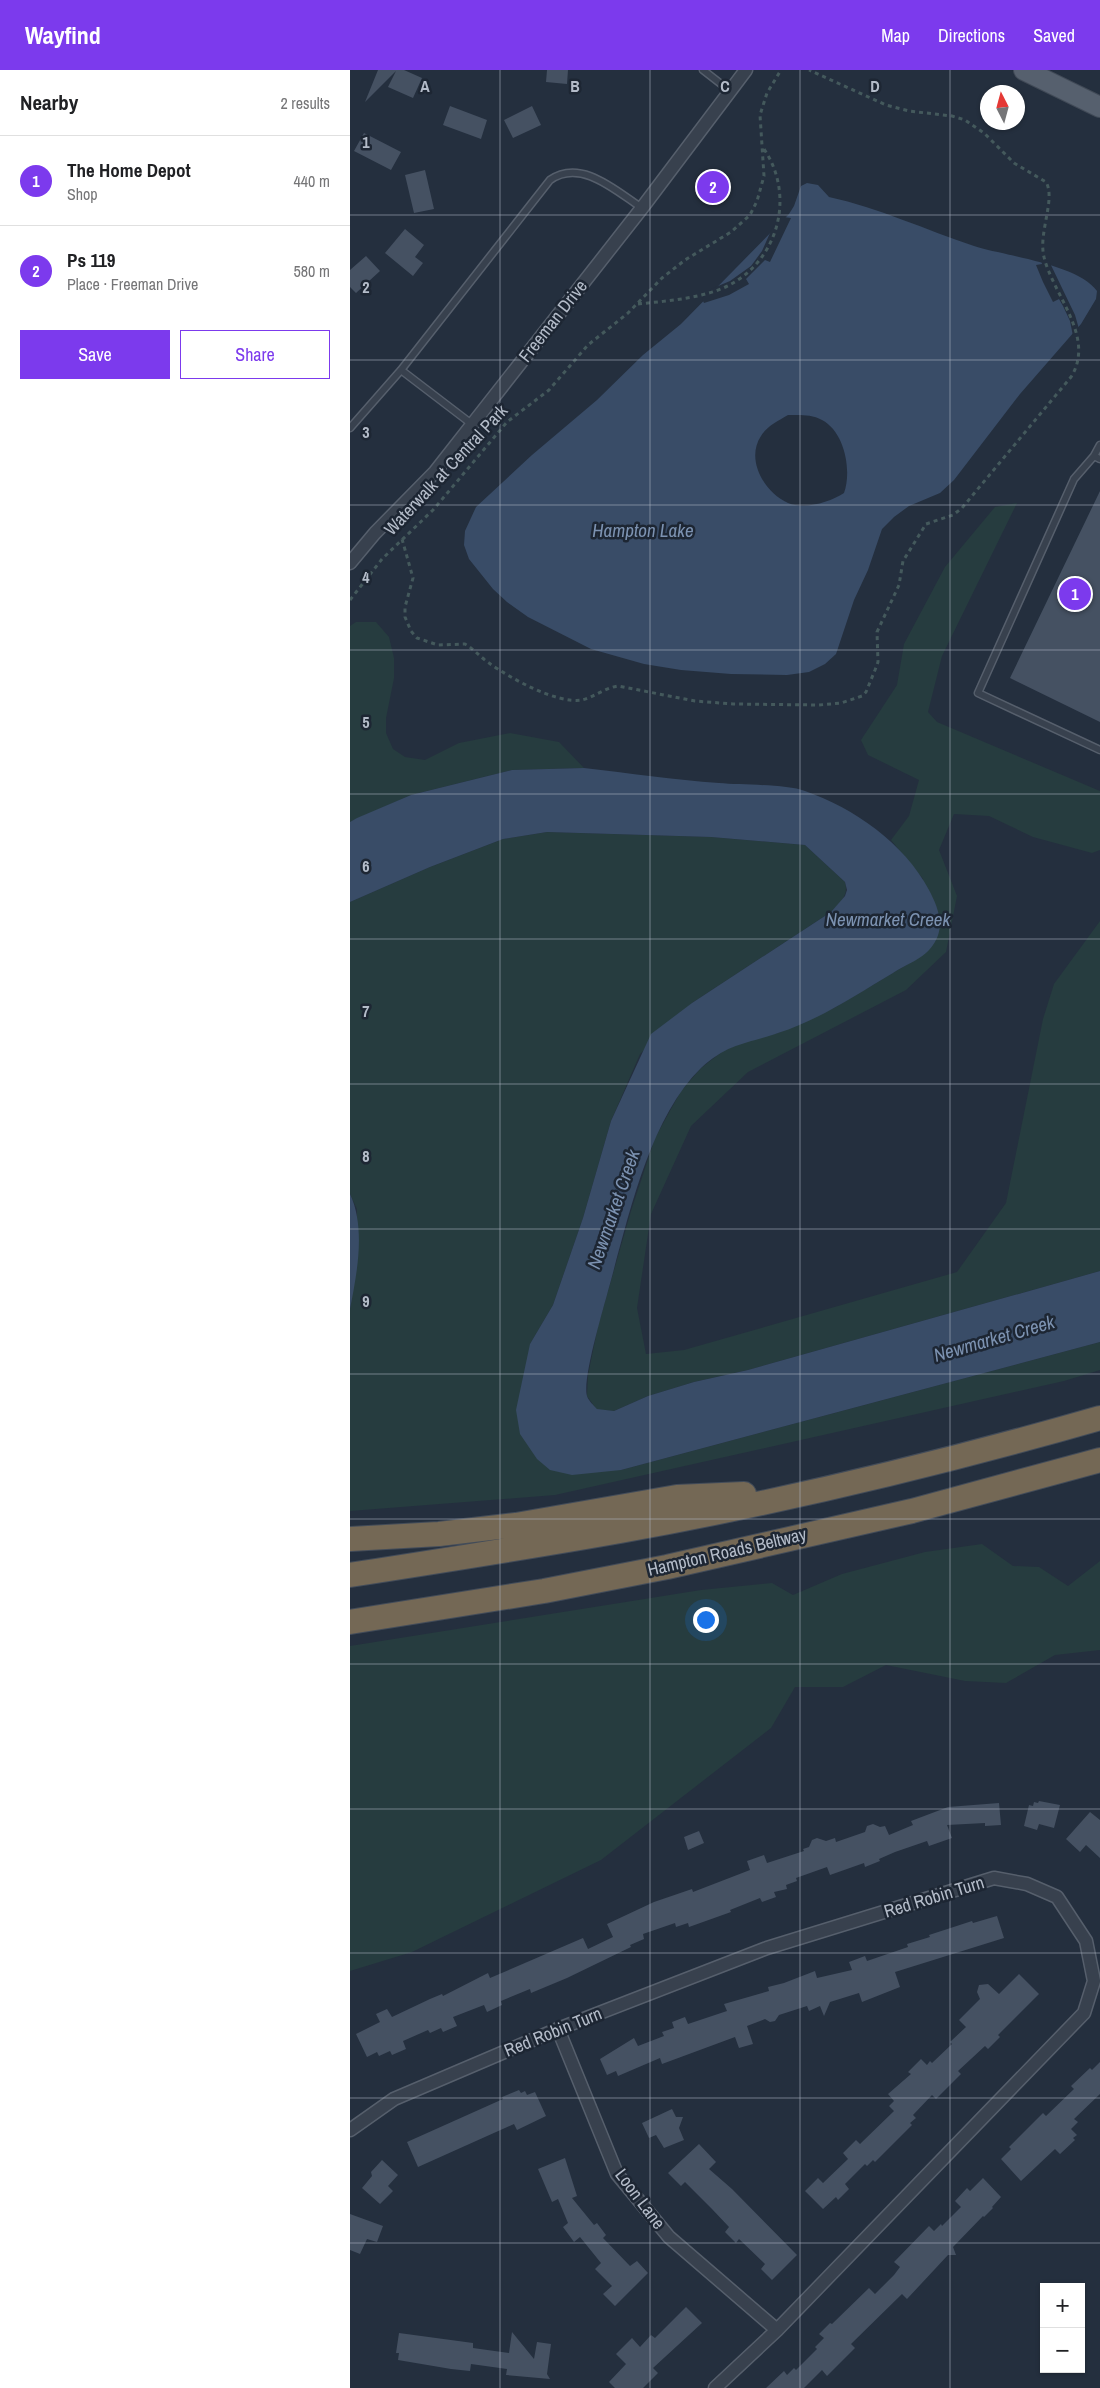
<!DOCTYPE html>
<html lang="en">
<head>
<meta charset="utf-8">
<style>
	body { margin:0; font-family:"Archivo Narrow",sans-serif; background:#f2f2f2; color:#202124 }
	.controls { position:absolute; right:15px; bottom:15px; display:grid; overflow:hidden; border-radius:0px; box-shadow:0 1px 4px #0004 }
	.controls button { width:45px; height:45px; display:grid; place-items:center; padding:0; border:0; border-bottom:1px solid #e0e0e0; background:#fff; color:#202124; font:25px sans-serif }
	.compass { position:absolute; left:630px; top:15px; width:45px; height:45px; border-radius:50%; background:#fff; box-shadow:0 1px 4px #0004; rotate:354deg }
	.you { position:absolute; left:355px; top:1549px; width:18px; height:18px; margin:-12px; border:4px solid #fff; border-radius:50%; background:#1a73e8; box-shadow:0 0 0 8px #1a73e833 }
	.badge { display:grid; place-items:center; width:32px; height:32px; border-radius:50%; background:#7c3aed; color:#fff; font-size:16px; font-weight:700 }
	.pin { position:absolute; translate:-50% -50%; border:2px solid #fff; box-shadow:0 1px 5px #0006 }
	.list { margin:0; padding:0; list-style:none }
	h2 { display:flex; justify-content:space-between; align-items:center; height:65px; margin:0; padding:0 20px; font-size:21px }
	h2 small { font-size:16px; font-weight:400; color:#757577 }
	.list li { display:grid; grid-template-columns:32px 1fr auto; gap:15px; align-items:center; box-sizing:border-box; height:90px; padding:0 20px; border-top:1px solid #e0e0e0 }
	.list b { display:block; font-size:19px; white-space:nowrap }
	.list p { margin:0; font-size:16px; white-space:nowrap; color:#757577 }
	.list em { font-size:16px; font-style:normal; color:#757577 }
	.actions { display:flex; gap:10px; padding:15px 20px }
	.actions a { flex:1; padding:11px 0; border:1px solid #7c3aed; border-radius:0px; text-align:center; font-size:18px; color:#7c3aed }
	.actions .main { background:#7c3aed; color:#fff }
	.map { position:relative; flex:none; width:750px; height:2318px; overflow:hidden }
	header { display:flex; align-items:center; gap:30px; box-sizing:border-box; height:70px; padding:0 25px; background:#7c3aed; color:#fff }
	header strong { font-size:24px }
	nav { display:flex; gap:28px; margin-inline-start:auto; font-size:18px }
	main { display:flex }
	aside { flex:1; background:#fff }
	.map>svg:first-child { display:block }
	.green { fill:#263c3f }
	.water { fill:#394c67; fill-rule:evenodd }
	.pier { fill:#242f3e }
	.building { fill:#455162 }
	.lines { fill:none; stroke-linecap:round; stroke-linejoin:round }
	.lane-casing { stroke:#565f6c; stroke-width:9 }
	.street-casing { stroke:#565f6c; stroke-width:15 }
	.primary-casing { stroke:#414a57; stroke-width:22 }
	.highway-casing { stroke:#434c59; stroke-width:26 }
	.path { stroke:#44595c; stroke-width:3; stroke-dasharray:4 4; stroke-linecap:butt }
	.lane { stroke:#38414e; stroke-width:6 }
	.street { stroke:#38414e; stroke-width:12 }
	.primary { stroke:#56606e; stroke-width:20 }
	.highway { stroke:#746855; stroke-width:24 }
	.grid { fill:none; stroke:#b4bcc9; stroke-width:1; stroke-opacity:0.55 }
	.labels { text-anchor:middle; stroke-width:5; stroke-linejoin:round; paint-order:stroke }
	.street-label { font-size:18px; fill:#b4bcc9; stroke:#1d2633 }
	.water-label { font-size:19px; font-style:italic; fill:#7c92b1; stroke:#1d2633 }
	.grid-label { font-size:16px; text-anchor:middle; font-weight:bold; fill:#b4bcc9; stroke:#1d2633; stroke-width:5; stroke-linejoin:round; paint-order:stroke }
</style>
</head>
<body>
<header>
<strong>Wayfind</strong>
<nav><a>Map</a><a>Directions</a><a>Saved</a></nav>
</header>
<main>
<aside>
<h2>Nearby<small>2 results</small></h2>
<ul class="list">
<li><span class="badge">1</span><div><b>The Home Depot</b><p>Shop</p></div><em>440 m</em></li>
<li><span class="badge">2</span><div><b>Ps 119</b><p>Place · Freeman Drive</p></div><em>580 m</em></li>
</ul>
<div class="actions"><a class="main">Save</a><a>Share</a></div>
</aside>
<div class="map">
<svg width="750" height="2318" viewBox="0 0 750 2318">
	<rect width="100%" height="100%" fill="#242f3e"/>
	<path class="green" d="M 667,433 L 592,586 L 578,642 L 587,652 L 750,721 L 750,780 L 742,783 L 683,767 L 639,746 L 604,744 L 589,780 L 607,826 L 596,882 L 556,920 L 398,1002 L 341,1056 L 301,1144 L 287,1238 L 296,1284 L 334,1280 L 607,1202 L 656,1133 L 693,949 L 704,914 L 750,851 L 750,1201 L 398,1300 L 344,1312 L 298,1326 L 264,1341 L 247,1340 L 237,1326 L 238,1305 L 248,1256 L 281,1141 L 305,1068 L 331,1021 L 351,998 L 373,981 L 400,969 L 428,963 L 484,938 L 568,888 L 573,809 L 541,770 L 559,746 L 569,710 L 518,685 L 511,670 L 547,615 L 554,574 L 595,497 L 645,437 Z
		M 6,552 L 26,552 L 39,567 L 44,588 L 44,608 L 36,648 L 36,663 L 43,679 L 55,687 L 75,690 L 109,673 L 160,663 L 209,672 L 234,698 L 162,700 L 61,725 L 0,752 L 0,556 Z
		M 197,762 L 361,767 L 455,775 L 495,812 C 499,826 490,832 481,842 L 342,933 L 290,984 L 261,1051 L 233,1148 L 203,1235 L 180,1274 L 271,1400 L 750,1272 L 750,1300 L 714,1311 L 205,1425 L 0,1441 L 0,1239 L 7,1185 L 7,1139 L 0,1124 L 0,832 L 80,797 L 153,769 Z
		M 632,1474 L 663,1496 L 689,1497 L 718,1516 L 750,1491 L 750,1580 L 705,1585 L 656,1613 L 615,1611 L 536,1595 L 493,1617 L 445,1617 L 421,1658 L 251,1790 L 62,1882 L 0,1901 L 0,1576 L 351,1520 L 422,1513 L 443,1525 L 492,1504 L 575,1482 Z"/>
	<path class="water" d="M 457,113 L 468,115 L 479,127 C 529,138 576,160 624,176 C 655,186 728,194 747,221 L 746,229 L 731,254 L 670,324 L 604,410 L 590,423 L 559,436 L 544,447 L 532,459 L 518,500 L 504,530 L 486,584 L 475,594 L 459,602 L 437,605 L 381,604 L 331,600 L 294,594 L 241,579 L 178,547 L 157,532 L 143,519 L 119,489 L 114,475 L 115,461 L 126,437 L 182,385 L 247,330 L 293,285 L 331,254 L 439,144 L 444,136 L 451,116 ZM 438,345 C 450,345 461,344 472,350 C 495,362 502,401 494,423 C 480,432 455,440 438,433 C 415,423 395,390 411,366 C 417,356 428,351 438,345 Z
		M 234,698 C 279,703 324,710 369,713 C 391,715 436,714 455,721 C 504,738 554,773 579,820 C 588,837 596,857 583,875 C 575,888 555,895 543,903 C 506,925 469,950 428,963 C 396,974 378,973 351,998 C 298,1050 278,1150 258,1221 C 253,1240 232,1310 237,1326 C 238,1330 244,1336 247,1339 L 264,1341 L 298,1326 L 344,1312 L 398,1300 L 750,1201 L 750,1272 L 271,1400 L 222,1405 L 200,1400 L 187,1389 L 170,1364 L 166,1340 L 180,1274 L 203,1235 L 233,1148 L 261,1051 L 301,964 L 342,933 L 481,842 L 495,826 L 497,820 L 495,812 L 455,775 L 361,767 L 197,762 L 153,769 L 80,797 L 0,832 L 0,752 L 7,748 L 61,725 L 162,700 Z
		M 0,1124 C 16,1158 7,1203 0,1239 Z"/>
	<path class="pier" d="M 435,144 L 434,147 L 441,148 L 420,192 L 415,190 L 396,209 L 399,214 L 379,225 L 354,233 L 352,229 L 361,219 L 380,211 L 401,196 L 412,181 L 424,154 Z
		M 691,189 L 699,191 L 725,245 L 729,259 L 723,266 L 720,251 L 713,236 L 709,229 L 703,232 L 693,212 L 686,195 L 692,194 Z"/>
	<path class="building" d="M 28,0 L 54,0 L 72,8 L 63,28 L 38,17 L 46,1 L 15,32 Z
		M 197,0 L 218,0 L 217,14 L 196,12 Z
		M 100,36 L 137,50 L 131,69 L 93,55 Z
		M 182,36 L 191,55 L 163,68 L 154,50 Z
		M 14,63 L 51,82 L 41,100 L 4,81 Z
		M 75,100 L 84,139 L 64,143 L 55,105 Z
		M 363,104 L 376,115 L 363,131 L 349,120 Z
		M 55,159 L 74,175 L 65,187 L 73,193 L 63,206 L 35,183 Z
		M 16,186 L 30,201 L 6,223 L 0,217 L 0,200 Z
		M 750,421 L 750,652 L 660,608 Z
		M 689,1731 L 710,1735 L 704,1758 L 689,1754 L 687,1760 L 674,1756 L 679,1735 L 683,1736 L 684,1732 L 688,1733 Z
		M 649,1733 L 651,1755 L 635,1756 L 635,1753 L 597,1755 L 602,1768 L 579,1776 L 577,1771 L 545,1782 L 529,1789 L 530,1791 L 515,1797 L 514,1793 L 480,1805 L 477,1797 L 446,1808 L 447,1811 L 436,1815 L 437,1819 L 424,1822 L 426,1827 L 412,1832 L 410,1828 L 380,1840 L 381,1842 L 339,1857 L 338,1853 L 326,1857 L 325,1853 L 293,1864 L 294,1869 L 280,1875 L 281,1877 L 217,1908 L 181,1923 L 180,1919 L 151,1931 L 152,1935 L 137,1942 L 134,1935 L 103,1947 L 107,1956 L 93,1962 L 91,1958 L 80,1963 L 78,1960 L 53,1971 L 56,1979 L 42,1985 L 40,1981 L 29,1986 L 27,1982 L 17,1987 L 6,1964 L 30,1952 L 26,1944 L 37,1939 L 42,1947 L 80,1929 L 92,1924 L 93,1926 L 138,1903 L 140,1908 L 233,1868 L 238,1879 L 263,1867 L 257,1854 L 304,1832 L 342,1819 L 343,1822 L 400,1800 L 397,1791 L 414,1785 L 417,1793 L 454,1781 L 453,1779 L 459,1777 L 462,1770 L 467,1768 L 476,1771 L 485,1768 L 486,1772 L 515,1762 L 517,1756 L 523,1754 L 530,1757 L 535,1756 L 539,1765 L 563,1755 L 561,1751 L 598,1737 Z
		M 740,1742 L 750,1750 L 750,1788 L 736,1775 L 730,1782 L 716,1769 Z
		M 349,1761 L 354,1773 L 338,1780 L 334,1767 Z
		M 647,1846 L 654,1868 L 545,1902 L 550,1917 L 512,1932 L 509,1923 L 480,1932 L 474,1946 L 470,1936 L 459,1941 L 457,1936 L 429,1945 L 425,1951 L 420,1952 L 415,1949 L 397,1956 L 403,1974 L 389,1978 L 385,1967 L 312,1994 L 310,1988 L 268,2006 L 266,2001 L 257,2005 L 250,1989 L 284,1968 L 288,1976 L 314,1966 L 312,1962 L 324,1958 L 322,1952 L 335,1947 L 338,1954 L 377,1941 L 374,1934 L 419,1921 L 418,1917 L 434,1913 L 465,1901 L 467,1908 L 502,1900 L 499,1892 L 515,1886 L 517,1891 L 558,1877 L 557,1874 L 580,1867 L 579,1865 L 622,1851 L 623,1853 Z
		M 669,1904 L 689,1924 L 648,1965 L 650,1967 L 638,1979 L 635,1976 L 608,2001 L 611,2004 L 586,2029 L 582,2025 L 563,2045 L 566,2048 L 560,2053 L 562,2055 L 525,2092 L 523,2090 L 517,2096 L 515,2094 L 495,2114 L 499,2119 L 488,2130 L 486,2127 L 473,2139 L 455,2121 L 468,2108 L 473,2113 L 498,2089 L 493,2083 L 506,2070 L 510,2074 L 544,2041 L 539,2036 L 544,2031 L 538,2024 L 561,2004 L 558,2002 L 571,1989 L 577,1995 L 580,1991 L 582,1993 L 602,1974 L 600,1972 L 616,1957 L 609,1950 L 630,1929 L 627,1922 L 629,1915 L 638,1914 L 649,1924 Z
		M 750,1992 L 750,2024 L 724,2049 L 728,2052 L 721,2059 L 727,2065 L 723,2068 L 725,2070 L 710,2084 L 705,2079 L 671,2111 L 651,2089 L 661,2079 L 659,2077 L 693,2043 L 696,2046 L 724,2019 L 721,2016 L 740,1998 L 742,2000 Z
		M 169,2020 L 171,2023 L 175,2021 L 177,2025 L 185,2022 L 196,2046 L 167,2060 L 164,2054 L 68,2097 L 57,2072 L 153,2029 L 152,2027 Z
		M 322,2039 L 326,2047 L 333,2047 L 329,2058 L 334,2070 L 314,2078 L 306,2065 L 299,2068 L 292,2053 Z
		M 349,2074 L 366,2092 L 359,2099 L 382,2119 L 447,2185 L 422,2210 L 411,2199 L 415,2194 L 389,2169 L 386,2173 L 375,2162 L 379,2157 L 362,2139 L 335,2112 L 331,2116 L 318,2103 Z
		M 215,2088 L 227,2126 L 222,2128 L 244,2155 L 247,2153 L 256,2165 L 253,2168 L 280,2196 L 287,2191 L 298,2203 L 265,2236 L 253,2224 L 262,2216 L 245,2199 L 251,2193 L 230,2167 L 224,2172 L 213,2157 L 218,2153 L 208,2129 L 202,2132 L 188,2099 Z
		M 32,2090 L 48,2105 L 38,2116 L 43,2121 L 30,2134 L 12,2118 L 22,2106 L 21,2102 Z
		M 633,2108 L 651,2127 L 642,2137 L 643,2138 L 634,2147 L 633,2146 L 603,2177 L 606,2185 L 598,2185 L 557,2229 L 552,2224 L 501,2274 L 505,2278 L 477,2306 L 472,2300 L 454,2318 L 416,2318 L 434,2301 L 437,2305 L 444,2298 L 446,2300 L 467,2279 L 465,2277 L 474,2268 L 469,2264 L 480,2253 L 482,2254 L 519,2218 L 525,2224 L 544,2205 L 550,2197 L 544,2192 L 579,2156 L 584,2161 L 591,2154 L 592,2156 L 611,2137 L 605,2131 L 617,2118 L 620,2121 Z
		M 0,2144 L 33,2156 L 27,2172 L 17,2169 L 10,2184 L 0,2180 Z
		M 336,2237 L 352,2253 L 303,2298 L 308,2303 L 293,2318 L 265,2318 L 259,2312 L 276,2294 L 266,2284 L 282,2268 L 290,2277 L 301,2265 L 305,2268 Z
		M 162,2262 L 184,2289 L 187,2272 L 201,2274 L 197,2304 L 200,2309 L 156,2305 L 157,2299 L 121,2294 L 120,2301 L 101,2299 L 48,2290 L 49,2283 L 46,2283 L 49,2263 L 123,2273 L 123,2278 L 159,2283 Z"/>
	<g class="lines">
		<g class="lane-casing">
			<path id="lane" d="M 353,0 L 380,21
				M 51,300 L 123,355
				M 0,358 L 51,300 L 200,110 C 231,88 266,121 292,138
				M 750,375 L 744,386 L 750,389
				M 744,386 L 724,409 L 628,623 L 750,680"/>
		</g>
		<g class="street-casing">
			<path id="street" d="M 0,493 L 25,463 L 85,402 L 292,138 L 396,0
				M 208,1959 L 267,2104 L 319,2167 L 427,2260
				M 0,2060 L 44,2029 L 208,1959 L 417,1878 L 644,1808 L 677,1814 L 707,1827 L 736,1871 L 744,1911 L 734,1943 L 427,2260 L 365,2318"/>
		</g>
		<g class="primary-casing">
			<path id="primary" d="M 674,0 L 750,37"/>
		</g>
		<g class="highway-casing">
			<path id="highway" d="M 0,1469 L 89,1464 L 166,1455 L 327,1427 L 394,1424
				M 0,1505 C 90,1491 180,1477 270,1461 C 431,1432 593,1393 750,1348
				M 0,1552 L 194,1521 L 317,1497 L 562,1441 L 750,1390"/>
		</g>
		<path class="path" d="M 288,234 C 316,231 345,229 371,219 C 427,196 447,128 414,79
			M 52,469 L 63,508 L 55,537 L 55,547 L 61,561 L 67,568 L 88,575 L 115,574 C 124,579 130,587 139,593 C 160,608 206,634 232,630 C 244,627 255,618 268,616 L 345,631 L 383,634 L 469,635 L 491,633 L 512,626 L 516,622 L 525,600 L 528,592 L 527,562 L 549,515 L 553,491 L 576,454 L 603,445 L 612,438 L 721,307 C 746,267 703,225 694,187 C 688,163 706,129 696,112 L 664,93 L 634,63 L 615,50 L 602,46 L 559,41 L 536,35 L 459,0
			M 0,530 L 32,489 L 83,440 L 157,352 L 199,320 L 238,275 L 278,243 L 312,208 L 335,190 L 381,162 L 400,145 L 407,131 L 414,106 L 410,45 L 417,23 L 431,0"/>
		<use href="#lane" class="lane"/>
		<use href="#street" class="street"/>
		<use href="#primary" class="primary"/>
		<use href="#highway" class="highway"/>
	</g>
	<path class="grid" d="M 150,0 L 150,2318M 300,0 L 300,2318M 450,0 L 450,2318M 600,0 L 600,2318M 0,145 L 750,145M 0,290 L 750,290M 0,435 L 750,435M 0,580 L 750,580M 0,724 L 750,724M 0,869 L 750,869M 0,1014 L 750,1014M 0,1159 L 750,1159M 0,1304 L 750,1304M 0,1449 L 750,1449M 0,1594 L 750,1594M 0,1739 L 750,1739M 0,1883 L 750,1883M 0,2028 L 750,2028M 0,2173 L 750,2173"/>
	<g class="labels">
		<g class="street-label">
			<text transform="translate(203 251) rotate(-52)" y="6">Freeman Drive</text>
			<text transform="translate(96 400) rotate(-47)" y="6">Waterwalk at Central Park</text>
			<text transform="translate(377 1482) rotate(-13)" y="6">Hampton Roads Beltway</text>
			<text transform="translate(584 1827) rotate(-17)" y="6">Red Robin Turn</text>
			<text transform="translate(203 1962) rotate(-22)" y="6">Red Robin Turn</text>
			<text transform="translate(290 2129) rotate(53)" y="6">Loon Lane</text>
		</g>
		<g class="water-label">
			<text x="293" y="467">Hampton Lake</text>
			<text x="538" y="856">Newmarket Creek</text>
			<text transform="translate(263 1139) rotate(-71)" y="7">Newmarket Creek</text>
			<text transform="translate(644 1268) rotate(-16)" y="7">Newmarket Creek</text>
		</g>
	</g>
	<g class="grid-label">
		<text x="75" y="22">A</text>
		<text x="225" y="22">B</text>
		<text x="375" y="22">C</text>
		<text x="525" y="22">D</text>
		<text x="16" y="78">1</text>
		<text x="16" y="223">2</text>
		<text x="16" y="368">3</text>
		<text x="16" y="513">4</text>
		<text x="16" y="658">5</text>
		<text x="16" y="802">6</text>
		<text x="16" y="947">7</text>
		<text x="16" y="1092">8</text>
		<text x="16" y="1237">9</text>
	</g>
</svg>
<div class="controls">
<button>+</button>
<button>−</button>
</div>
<svg class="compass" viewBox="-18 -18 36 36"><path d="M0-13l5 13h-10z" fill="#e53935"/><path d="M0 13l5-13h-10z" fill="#757577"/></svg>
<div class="you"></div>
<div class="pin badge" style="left:725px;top:524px">1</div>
<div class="pin badge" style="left:363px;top:117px">2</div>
</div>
</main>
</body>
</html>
